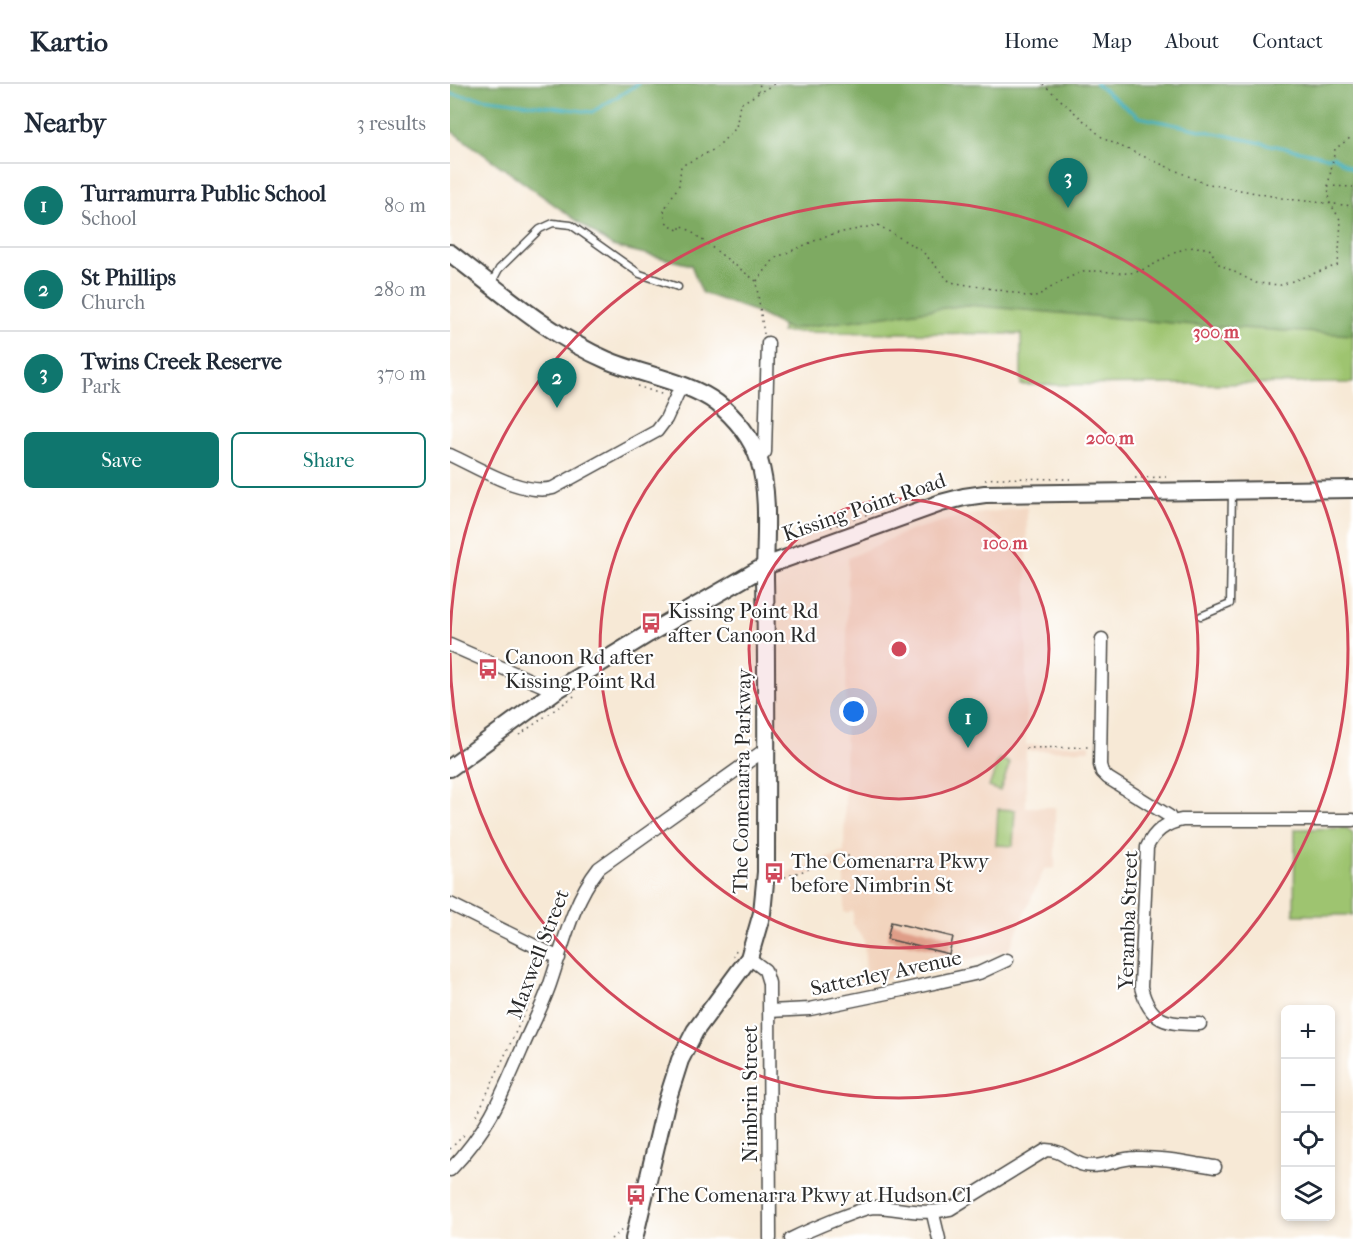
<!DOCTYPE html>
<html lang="en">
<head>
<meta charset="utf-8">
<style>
	body { margin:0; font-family:"IM FELL French Canon",serif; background:#f2f2f3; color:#1f2937 }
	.controls { position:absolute; right:18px; bottom:18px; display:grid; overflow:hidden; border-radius:9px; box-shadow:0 3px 9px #0003 }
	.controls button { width:54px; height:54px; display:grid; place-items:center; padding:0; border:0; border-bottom:2px solid #e0e1e3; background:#fff; color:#1f2937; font:30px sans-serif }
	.you { position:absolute; left:404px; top:628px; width:21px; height:21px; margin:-15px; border:4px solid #fff; border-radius:50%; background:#1a73e8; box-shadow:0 0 0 9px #1a73e833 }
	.badge { display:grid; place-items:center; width:39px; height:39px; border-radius:50%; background:#0f766e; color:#fff; font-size:20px; font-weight:700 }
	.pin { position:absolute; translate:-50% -50px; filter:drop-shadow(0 2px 3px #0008) }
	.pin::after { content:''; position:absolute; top:32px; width:21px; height:18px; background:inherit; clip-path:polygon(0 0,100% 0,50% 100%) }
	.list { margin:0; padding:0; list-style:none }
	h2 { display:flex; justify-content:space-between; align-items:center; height:78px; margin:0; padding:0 24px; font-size:26px }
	h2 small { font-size:20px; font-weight:400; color:#747a83 }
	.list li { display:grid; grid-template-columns:39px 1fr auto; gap:18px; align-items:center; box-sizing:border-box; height:84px; padding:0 24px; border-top:2px solid #e0e1e3 }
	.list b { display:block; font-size:22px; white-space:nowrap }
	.list p { margin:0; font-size:20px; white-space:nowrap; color:#747a83 }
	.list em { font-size:20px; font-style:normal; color:#747a83 }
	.actions { display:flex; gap:12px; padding:18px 24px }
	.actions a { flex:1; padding:14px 0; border:2px solid #0f766e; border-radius:9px; text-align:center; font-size:21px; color:#0f766e }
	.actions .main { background:#0f766e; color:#fff }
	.icon { flex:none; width:33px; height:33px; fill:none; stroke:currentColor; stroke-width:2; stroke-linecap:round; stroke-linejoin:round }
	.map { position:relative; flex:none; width:903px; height:1155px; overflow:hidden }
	header { display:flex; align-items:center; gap:36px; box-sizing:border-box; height:84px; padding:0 30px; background:#fff; border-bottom:2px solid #e0e1e3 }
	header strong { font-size:28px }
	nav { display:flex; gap:33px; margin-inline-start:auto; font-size:21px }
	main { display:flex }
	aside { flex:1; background:#fff }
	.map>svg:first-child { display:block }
	.built { fill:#f2d4be }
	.green { fill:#9ec46f; stroke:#64784d; stroke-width:1.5 }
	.forest { fill:#7eaa62; stroke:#546a46; stroke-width:1.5 }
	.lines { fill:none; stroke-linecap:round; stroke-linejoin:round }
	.stream { stroke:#42b0be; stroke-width:3 }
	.building { fill:#df9d88 }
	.lane-casing { stroke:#4a4845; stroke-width:9 }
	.street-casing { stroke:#4a4845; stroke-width:15 }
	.secondary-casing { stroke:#4a4845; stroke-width:20 }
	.path { stroke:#4a4845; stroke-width:1.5; stroke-dasharray:1.5 4.5; stroke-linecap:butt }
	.lane { stroke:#fff; stroke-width:6 }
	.street { stroke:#fff; stroke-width:12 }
	.secondary { stroke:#fff; stroke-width:16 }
	.ring { fill:none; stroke:#d1495b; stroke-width:3 }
	.labels { text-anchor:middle; stroke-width:4.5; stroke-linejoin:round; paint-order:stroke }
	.street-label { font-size:21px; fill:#2b2b2b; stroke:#fff }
	.poi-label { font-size:21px; fill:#2b2b2b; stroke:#fff; text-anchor:start }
	.centre { fill:#d1495b; stroke:#fff; stroke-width:3 }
	.ring-label { font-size:18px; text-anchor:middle; font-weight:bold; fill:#d1495b; stroke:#fff; stroke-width:4.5; stroke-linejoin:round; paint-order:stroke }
</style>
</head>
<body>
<header>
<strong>Kartio</strong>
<nav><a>Home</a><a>Map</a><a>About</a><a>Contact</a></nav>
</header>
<main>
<aside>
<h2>Nearby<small>3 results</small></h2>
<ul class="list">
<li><span class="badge">1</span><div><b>Turramurra Public School</b><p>School</p></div><em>80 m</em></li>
<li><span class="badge">2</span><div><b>St Phillips</b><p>Church</p></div><em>280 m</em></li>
<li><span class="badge">3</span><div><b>Twins Creek Reserve</b><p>Park</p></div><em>370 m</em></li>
</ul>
<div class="actions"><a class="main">Save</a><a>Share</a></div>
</aside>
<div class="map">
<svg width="903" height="1155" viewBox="0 0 903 1155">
	<rect width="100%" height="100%" fill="#fff"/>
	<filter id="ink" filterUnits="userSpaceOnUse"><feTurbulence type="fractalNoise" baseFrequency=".0167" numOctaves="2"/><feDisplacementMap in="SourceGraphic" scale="12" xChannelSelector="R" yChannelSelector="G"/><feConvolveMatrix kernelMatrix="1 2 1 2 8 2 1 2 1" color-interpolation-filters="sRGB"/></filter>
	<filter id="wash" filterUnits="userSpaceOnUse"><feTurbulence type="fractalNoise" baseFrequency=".008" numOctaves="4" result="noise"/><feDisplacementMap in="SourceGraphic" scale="24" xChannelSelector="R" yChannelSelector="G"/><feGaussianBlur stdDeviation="1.35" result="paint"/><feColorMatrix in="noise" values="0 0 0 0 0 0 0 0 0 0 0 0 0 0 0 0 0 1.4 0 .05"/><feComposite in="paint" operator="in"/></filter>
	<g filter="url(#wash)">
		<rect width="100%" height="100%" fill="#f7e9d6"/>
		<path class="built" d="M 577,423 L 576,661 L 640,660 L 640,666 L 576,667 L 576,723 L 605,723 L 605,784 L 594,785 L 559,866 L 404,902 L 403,895 L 416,893 L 414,856 L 403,840 L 403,827 L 394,829 L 394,778 L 331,800 L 331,791 L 394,768 L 398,474 L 456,448 L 487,439 L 518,431 Z"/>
		<path class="green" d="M 334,0 L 903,0 L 903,299 L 571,301 L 571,250 L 332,248 Z
			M 549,675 L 560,679 L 550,707 L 539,703 Z
			M 548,725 L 565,726 L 563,762 L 546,761 Z
			M 897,744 L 903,750 L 903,831 L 844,831 L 845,745 Z"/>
		<path class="forest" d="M 0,0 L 903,0 L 903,251 L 756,242 L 517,221 L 339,245 L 301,226 L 252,209 L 241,181 L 162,162 L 0,46 Z"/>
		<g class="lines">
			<path class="stream" d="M 646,0 L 689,33 L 878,73 L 883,72 L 903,86
				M 0,10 L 142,28 L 188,0"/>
		</g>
		<g id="blocks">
			<path class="building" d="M 441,838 L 503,853 L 499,870 L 437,855 Z"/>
		</g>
	</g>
	<g filter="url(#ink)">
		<use href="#blocks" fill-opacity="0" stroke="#4a4845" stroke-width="1.5"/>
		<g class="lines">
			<g class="lane-casing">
				<path id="lane" d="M 41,200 L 49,185 L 90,145 L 103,139 L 121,141 L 190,190 L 228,203
					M 751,532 L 780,520 L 782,408"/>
			</g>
			<g class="street-casing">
				<path id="street" d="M 0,371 C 29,384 72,412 103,404 L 207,347 L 216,335 L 231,302
					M 309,375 L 315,368 L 318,259
					M 652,555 L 650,681 L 652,688 L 658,694 L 719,732 L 722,737
					M 0,561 L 105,607
					M 0,820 L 109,874
					M 299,874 L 315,886 L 319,899 L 320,1155
					M 319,927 L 360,925 L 452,906 L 529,889 L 557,876
					M 750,940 C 717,940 700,939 691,903 L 697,763 C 704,748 715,739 732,736 L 903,736
					M 0,1086 C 38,1047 53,1009 74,960 C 83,939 94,919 101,897 C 114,858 123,817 149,784 L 316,665
					M 483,1130 L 489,1155
					M 341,1155 C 355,1148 412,1123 425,1123 C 452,1124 472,1132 500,1125 L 596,1066 C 613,1066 619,1078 634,1081 C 651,1085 668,1074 685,1074 C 712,1073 739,1079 765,1083"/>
			</g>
			<g class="secondary-casing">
				<path id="secondary" d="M 0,169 C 50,207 99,251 157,276 C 189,290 240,298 267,319 C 285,333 302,354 309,376 C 320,411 315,457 315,494 C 317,592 316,690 316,788 L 312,829 L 299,874 L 245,947 L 230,976 L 216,1020 L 184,1155
					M 0,684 L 105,607 L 198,550 L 315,482 L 491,419 L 514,413 L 535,410 L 903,405"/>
			</g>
			<path class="path" d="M 593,0 L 654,55 L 754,99 L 837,115 L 903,122
				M 308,8 L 310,0
				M 878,102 L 885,65 L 900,54 L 903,55
				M 306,197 L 239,146 L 231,141 L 229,147 L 216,138 L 214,126 L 229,101 L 231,82 L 265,65 L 286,44 L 290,20 L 324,0
				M 314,250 L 306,198 L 325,174 L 378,151 L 428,141 L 472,167 L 500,198 L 555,207 L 584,214 C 599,205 616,193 633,188 C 651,184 672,193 689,187 C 714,179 732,155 761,166 L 767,179 L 806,199 L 831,201 L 888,181 L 891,137 L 880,119 L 878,102 L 903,103
				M 187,302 L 214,311
				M 685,394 L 716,393
				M 535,396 L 545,394 L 620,395
				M 381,443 L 424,428
				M 69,651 L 127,610
				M 576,664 L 638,663
				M 329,795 L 401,771
				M 283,873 L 287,864
				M 27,1031 L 82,913
				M 0,1065 L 15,1050
				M 161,1155 L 172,1146"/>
			<use href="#lane" class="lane"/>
			<use href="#street" class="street"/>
			<use href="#secondary" class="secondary"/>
		</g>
	</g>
	<circle cx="449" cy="565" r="150" fill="#d1495b" fill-opacity=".12"/>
	<g class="ring">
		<circle cx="449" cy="565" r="150"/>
		<circle cx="449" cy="565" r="299"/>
		<path d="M0 561A449 449 0 1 1 0 569"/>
	</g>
	<defs>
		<g id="bus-bare" transform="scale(1.62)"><path d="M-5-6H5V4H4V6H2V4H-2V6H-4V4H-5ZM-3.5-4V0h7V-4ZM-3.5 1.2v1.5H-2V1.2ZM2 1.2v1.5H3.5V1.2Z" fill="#d1495b" stroke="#fff" stroke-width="2.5" paint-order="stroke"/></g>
	</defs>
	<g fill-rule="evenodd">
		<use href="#bus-bare" x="201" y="539"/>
		<use href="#bus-bare" x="38" y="585"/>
		<use href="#bus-bare" x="324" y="789"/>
		<use href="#bus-bare" x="186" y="1111"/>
	</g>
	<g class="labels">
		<g class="street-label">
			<text transform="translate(414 423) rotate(-19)" y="7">Kissing Point Road</text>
			<text transform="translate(292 697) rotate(-89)" y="7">The Comenarra Parkway</text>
			<text transform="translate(678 836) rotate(-88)" y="7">Yeramba Street</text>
			<text transform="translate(88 870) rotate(-69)" y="7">Maxwell Street</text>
			<text transform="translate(436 889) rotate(-12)" y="7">Satterley Avenue</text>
			<text transform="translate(300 1010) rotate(-90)" y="7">Nimbrin Street</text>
		</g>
		<g class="poi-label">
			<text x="218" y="534">Kissing Point Rd<tspan x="218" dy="24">after Canoon Rd</tspan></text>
			<text x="55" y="580">Canoon Rd after<tspan x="55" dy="24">Kissing Point Rd</tspan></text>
			<text x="341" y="784">The Comenarra Pkwy<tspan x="341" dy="24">before Nimbrin St</tspan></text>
			<text x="203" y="1118">The Comenarra Pkwy at Hudson Cl</text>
		</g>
	</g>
	<circle cx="449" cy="565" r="9" class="centre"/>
	<g class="ring-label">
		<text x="766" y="254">300 m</text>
		<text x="660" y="360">200 m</text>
		<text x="555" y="465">100 m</text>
	</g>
</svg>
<div class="controls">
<button>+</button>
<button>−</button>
<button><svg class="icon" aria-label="locate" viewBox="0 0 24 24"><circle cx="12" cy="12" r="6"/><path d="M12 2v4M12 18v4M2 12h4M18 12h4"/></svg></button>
<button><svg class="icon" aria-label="layers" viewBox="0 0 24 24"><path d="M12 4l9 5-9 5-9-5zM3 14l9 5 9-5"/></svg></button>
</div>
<div class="you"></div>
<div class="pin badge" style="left:518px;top:664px">1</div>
<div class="pin badge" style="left:107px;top:324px">2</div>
<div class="pin badge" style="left:618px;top:124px">3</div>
</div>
</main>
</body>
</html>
